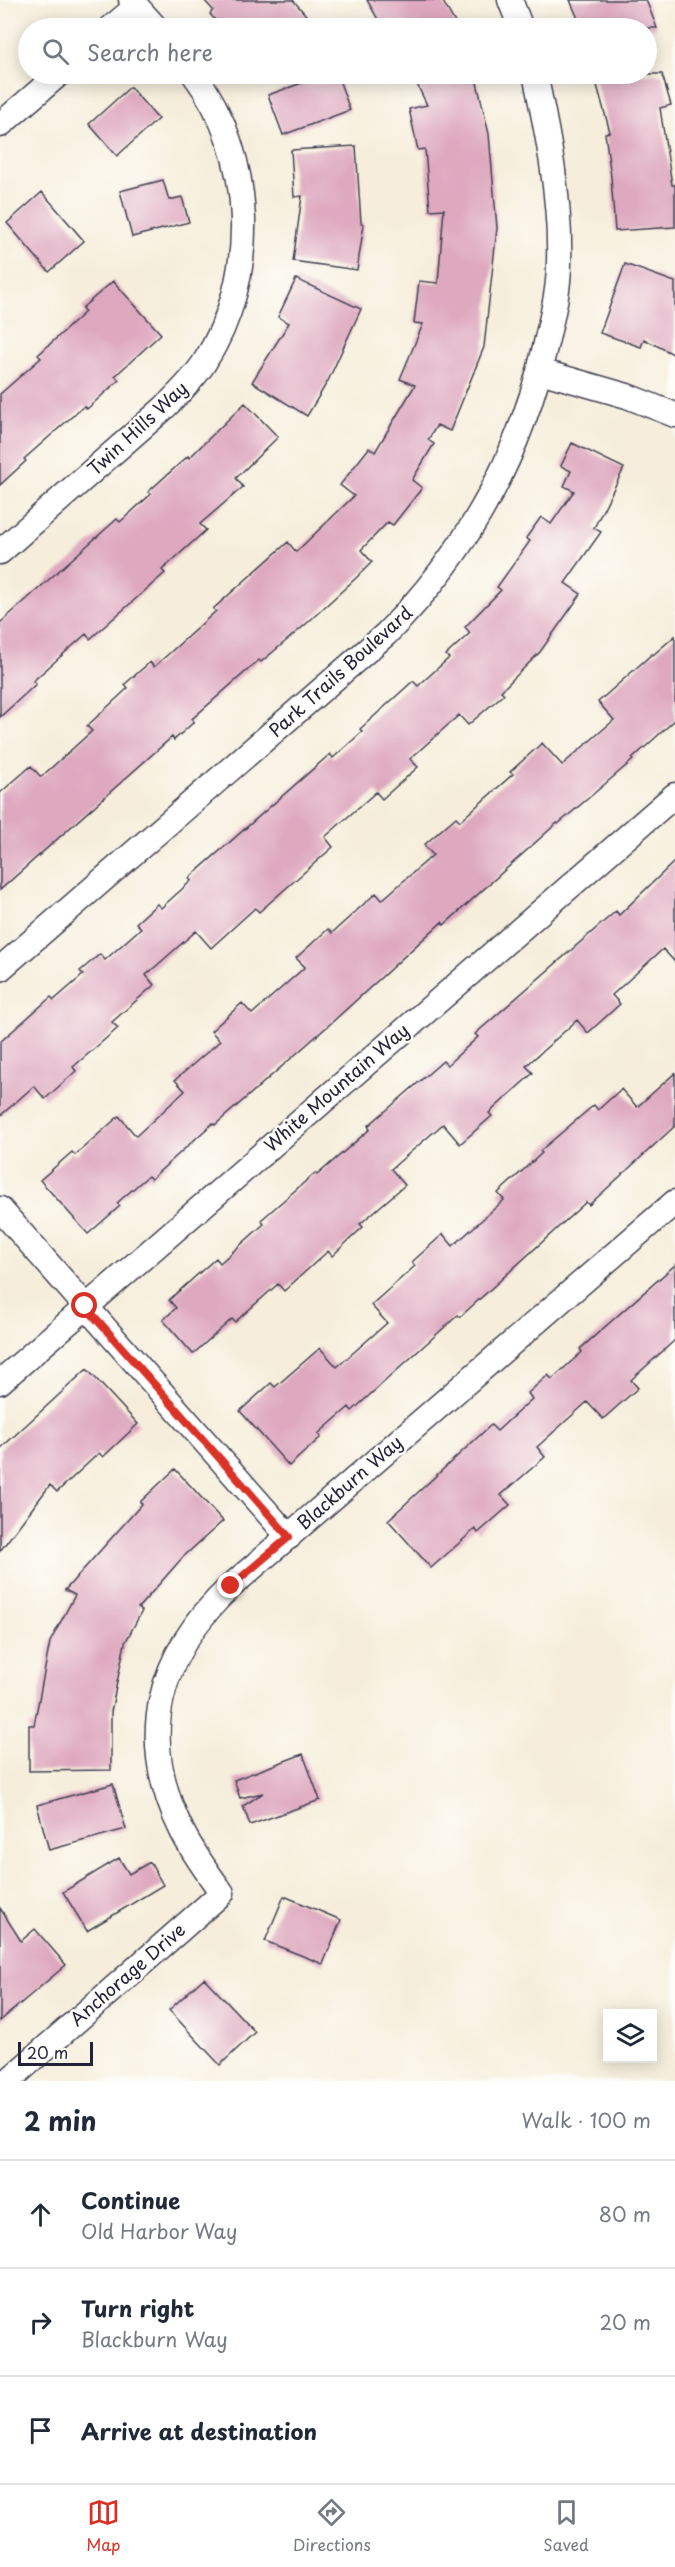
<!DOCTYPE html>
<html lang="en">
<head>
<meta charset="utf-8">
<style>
	body { margin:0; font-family:"Playpen Sans",sans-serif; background:#f2f2f3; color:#1f2937 }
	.controls { position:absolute; right:18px; bottom:18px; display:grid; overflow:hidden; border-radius:0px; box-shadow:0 3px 15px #0003 }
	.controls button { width:54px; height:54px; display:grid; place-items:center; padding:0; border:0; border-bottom:2px solid #e0e1e3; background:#fff; color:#1f2937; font:30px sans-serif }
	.scale { position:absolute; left:18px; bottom:15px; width:75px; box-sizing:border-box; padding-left:6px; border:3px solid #22223b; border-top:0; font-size:16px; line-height:21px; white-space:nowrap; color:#22223b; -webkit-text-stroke:4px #fdfcf7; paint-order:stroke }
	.stop { position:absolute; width:18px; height:18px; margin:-14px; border:4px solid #d93025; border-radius:50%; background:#fff }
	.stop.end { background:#d93025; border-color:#fff; box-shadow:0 2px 6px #0008 }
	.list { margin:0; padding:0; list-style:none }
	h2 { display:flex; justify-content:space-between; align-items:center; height:78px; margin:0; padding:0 24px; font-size:26px }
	h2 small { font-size:20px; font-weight:400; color:#747a83 }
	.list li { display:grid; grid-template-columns:39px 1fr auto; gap:18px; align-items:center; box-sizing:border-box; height:108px; padding:0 24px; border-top:2px solid #e0e1e3 }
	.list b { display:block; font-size:22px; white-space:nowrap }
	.list p { margin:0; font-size:20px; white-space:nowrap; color:#747a83 }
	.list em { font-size:20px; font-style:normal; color:#747a83 }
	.icon { flex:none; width:33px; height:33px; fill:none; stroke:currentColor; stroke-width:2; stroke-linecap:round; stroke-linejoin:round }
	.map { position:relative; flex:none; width:675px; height:2081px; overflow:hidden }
	.search { position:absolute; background:#fff; box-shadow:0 3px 15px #0003; left:18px; right:18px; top:18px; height:66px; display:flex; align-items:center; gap:15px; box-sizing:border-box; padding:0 21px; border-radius:33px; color:#747a83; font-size:22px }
	.sheet { height:402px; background:#fff }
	nav { display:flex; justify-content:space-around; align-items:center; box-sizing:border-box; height:84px; border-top:2px solid #e0e1e3; background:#fff; font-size:16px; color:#747a83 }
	nav a { display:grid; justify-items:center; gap:3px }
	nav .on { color:#d93025 }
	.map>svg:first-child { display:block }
	.building { fill:#dea8bf }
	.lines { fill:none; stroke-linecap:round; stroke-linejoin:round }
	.minor-casing { stroke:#424153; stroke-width:27 }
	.minor { stroke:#fff; stroke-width:24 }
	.route { stroke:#d93025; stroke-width:8 }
	.labels { text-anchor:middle; stroke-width:5; stroke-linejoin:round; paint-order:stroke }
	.street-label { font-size:18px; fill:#22223b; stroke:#fdfcf7 }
</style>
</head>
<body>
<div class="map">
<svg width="675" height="2081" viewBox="0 0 675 2081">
	<rect width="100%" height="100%" fill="#fdfcf7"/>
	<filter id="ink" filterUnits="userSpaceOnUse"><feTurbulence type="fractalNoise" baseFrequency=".0167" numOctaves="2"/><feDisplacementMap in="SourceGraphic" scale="12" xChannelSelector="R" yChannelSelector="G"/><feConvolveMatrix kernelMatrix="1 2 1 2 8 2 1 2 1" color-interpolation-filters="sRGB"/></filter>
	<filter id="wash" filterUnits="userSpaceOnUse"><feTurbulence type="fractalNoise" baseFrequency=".008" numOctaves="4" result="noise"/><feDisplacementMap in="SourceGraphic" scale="24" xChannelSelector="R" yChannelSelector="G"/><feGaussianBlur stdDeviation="1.35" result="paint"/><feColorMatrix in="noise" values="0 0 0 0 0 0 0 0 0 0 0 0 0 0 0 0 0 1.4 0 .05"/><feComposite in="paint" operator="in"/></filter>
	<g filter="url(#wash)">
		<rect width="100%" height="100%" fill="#f6eedb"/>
		<g id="blocks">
			<path class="building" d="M 204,0 L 293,0 L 317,28 L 222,28 L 210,14 L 213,10 Z
				M 367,0 L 442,0 L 458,28 L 383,28 Z
				M 570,0 L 646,0 L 657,28 L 582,28 Z
				M 327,74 L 337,74 L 350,110 L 283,135 L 268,95 Z
				M 412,74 L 475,74 L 489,134 L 497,228 L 484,347 L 450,431 L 437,425 L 428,440 L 434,444 L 412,480 L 422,488 L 393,525 L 388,522 L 361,550 L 372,562 L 356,578 L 305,625 L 261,662 L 259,660 L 192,719 L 194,722 L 174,740 L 172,737 L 0,890 L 0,793 L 31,766 L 41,777 L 92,731 L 87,726 L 128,688 L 125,684 L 150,662 L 154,667 L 216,611 L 213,609 L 288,542 L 296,552 L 354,496 L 340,485 L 369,448 L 375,452 L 415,385 L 400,379 L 423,324 L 414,323 L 419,281 L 438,283 L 444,209 L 430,210 L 425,149 L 418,150 L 409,109 L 427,105 Z
				M 609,74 L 662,74 L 671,105 L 660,108 L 672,185 L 675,185 L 675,227 L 615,231 L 611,177 L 605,133 L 610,132 L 595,78 Z
				M 130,87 L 158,119 L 117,156 L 89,124 Z
				M 356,146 L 361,223 L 364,224 L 357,270 L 293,261 L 302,196 L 294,197 L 291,150 Z
				M 163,180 L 169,200 L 182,197 L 189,222 L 132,237 L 120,191 Z
				M 42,192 L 84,241 L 49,272 L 7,223 Z
				M 625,264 L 675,282 L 675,355 L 644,339 L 641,347 L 600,333 Z
				M 296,279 L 361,309 L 328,381 L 307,416 L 252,382 L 289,323 L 278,317 Z
				M 113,281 L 161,334 L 115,376 L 119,380 L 87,409 L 84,406 L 24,459 L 26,461 L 0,485 L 0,394 L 41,358 L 38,355 L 85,312 L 82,308 Z
				M 245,403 L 278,437 L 236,478 L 243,487 L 200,524 L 206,530 L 162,570 L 165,573 L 90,639 L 86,634 L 33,681 L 36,684 L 0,717 L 0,623 L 117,519 L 120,522 L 151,494 L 148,492 L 188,456 L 189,458 Z
				M 572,443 L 624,468 L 594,528 L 601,532 L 565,583 L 581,594 L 540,652 L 501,691 L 504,694 L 468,725 L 459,715 L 410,759 L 418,767 L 382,799 L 376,792 L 325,837 L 333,847 L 259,912 L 255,908 L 211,948 L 196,931 L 146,975 L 154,985 L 112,1022 L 118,1028 L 73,1067 L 76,1071 L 45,1099 L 34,1086 L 0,1116 L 0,1042 L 51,997 L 54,1000 L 83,975 L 80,971 L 100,954 L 105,960 L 141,928 L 136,923 L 157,904 L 161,908 L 191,881 L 189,878 L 330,754 L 333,758 L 362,732 L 360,729 L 413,681 L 418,686 L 449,658 L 446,655 L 470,633 L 465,627 L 501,590 L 497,587 L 530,541 L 526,538 L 541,517 L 551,524 L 574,491 L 564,486 L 571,471 L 561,466 Z
				M 675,636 L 675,720 L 632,759 L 633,760 L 558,824 L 557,823 L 444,925 L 442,922 L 329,1025 L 215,1125 L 213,1123 L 151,1179 L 148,1176 L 117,1203 L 120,1206 L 88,1234 L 40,1180 L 72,1152 L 75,1155 L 119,1116 L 136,1136 L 185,1091 L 175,1080 L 220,1041 L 211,1031 L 242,1003 L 252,1014 L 305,967 L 296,958 L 328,929 L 332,933 L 376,893 L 382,900 L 433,855 L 424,845 L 456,817 L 460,821 L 513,774 L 510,772 L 542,743 L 562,765 L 614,720 L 598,702 L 652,654 L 653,655 Z
				M 675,861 L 675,962 L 663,949 L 612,995 L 620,1004 L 588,1033 L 577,1020 L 526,1066 L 533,1073 L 489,1113 L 492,1116 L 460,1144 L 443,1124 L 391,1169 L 405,1185 L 360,1224 L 363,1227 L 332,1256 L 328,1251 L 284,1291 L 278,1284 L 235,1322 L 232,1319 L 193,1354 L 163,1320 L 176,1308 L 169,1300 L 216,1258 L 220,1263 L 264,1224 L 261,1220 L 315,1173 L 317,1175 L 370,1129 L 368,1126 L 389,1108 L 443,1061 L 447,1065 L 478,1037 L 475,1034 L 616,911 L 619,915 Z
				M 675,1073 L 675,1126 L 589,1205 L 586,1202 L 460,1317 L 458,1315 L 352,1411 L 349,1407 L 318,1434 L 321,1437 L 289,1466 L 240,1411 L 271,1383 L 275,1387 L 320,1348 L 337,1367 L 387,1323 L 371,1305 L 415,1266 L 412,1262 L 443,1234 L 453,1246 L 504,1200 L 498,1193 L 542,1153 L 540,1151 L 594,1105 L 598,1110 L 621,1089 L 637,1107 Z
				M 675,1265 L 675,1340 L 631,1380 L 638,1388 L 603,1419 L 587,1402 L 537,1447 L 545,1457 L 501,1495 L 510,1505 L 478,1533 L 475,1529 L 431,1568 L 388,1520 L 491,1425 L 497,1431 L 532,1399 L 528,1393 L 548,1375 L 552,1379 L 582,1352 L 580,1349 Z
				M 87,1369 L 138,1424 L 103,1457 L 99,1453 L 57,1492 L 50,1485 L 0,1551 L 0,1449 Z
				M 175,1469 L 223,1521 L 183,1557 L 138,1608 L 142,1611 L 125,1643 L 111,1712 L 111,1770 L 29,1771 L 29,1725 L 34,1725 L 50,1642 L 75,1595 L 65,1590 L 142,1504 L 140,1502 Z
				M 303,1754 L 320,1800 L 250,1825 L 243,1806 L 263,1793 L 240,1798 L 234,1780 Z
				M 113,1784 L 126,1829 L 49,1850 L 37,1805 Z
				M 119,1858 L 129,1874 L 150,1862 L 163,1885 L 87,1931 L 63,1892 Z
				M 284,1896 L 341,1920 L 323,1964 L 265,1941 Z
				M 0,1908 L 21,1941 L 35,1929 L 66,1965 L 0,2021 Z
				M 204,1978 L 255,2032 L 220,2065 L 169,2010 Z"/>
		</g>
	</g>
	<g filter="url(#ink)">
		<use href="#blocks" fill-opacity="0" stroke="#424153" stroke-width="1.5"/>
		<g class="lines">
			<g class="minor-casing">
				<path id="minor" d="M 131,0 L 156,28
					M 510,0 L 521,28
					M 111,28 L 137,6
					M 0,125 L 59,74
					M 540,371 L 627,396 L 675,415
					M 0,552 L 164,408 C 178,394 193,380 204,363 C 260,276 255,156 194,74
					M 0,969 L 386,634 C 467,553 521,455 546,343 C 552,317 559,290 559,263 C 561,200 548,135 535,74
					M 0,1209 L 289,1537
					M 0,1382 L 675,795
					M 8,2081 L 222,1893 C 208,1873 193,1853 182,1831 C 136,1738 157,1655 231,1586 L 675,1202"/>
			</g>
			<use href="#minor" class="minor"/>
		</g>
	</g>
	<g class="lines" filter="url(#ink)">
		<path class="route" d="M 85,1306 L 289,1537 L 231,1586"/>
	</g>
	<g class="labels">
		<g class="street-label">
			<text transform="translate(138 429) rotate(-43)" y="6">Twin Hills Way</text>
			<text transform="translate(341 672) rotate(-42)" y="6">Park Trails Boulevard</text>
			<text transform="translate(337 1088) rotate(-41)" y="6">White Mountain Way</text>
			<text transform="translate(350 1483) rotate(-41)" y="6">Blackburn Way</text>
			<text transform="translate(128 1975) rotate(-41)" y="6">Anchorage Drive</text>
		</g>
	</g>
</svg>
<div class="controls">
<button><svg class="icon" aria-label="layers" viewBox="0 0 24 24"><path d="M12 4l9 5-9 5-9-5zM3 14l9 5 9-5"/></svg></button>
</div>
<div class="scale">20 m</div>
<div class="stop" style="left:85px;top:1306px"></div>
<div class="stop end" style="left:231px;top:1586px"></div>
<div class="search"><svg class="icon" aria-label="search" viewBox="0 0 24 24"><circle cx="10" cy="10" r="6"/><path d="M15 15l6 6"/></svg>Search here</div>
</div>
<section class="sheet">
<h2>2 min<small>Walk · 100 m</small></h2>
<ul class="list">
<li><svg class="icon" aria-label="ahead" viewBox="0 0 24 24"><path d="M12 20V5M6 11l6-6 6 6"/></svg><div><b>Continue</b><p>Old Harbor Way</p></div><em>80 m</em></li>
<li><svg class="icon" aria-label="right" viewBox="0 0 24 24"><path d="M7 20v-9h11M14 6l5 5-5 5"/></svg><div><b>Turn right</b><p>Blackburn Way</p></div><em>20 m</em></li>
<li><svg class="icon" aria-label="arrive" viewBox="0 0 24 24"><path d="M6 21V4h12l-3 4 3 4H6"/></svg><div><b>Arrive at destination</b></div></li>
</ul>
</section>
<nav>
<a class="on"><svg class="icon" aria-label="map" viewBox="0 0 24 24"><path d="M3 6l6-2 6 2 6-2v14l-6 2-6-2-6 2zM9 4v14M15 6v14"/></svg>Map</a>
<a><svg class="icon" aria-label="directions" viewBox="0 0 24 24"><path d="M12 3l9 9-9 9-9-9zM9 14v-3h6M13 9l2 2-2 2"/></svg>Directions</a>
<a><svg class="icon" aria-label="saved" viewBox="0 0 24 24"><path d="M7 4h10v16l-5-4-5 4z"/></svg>Saved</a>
</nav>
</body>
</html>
